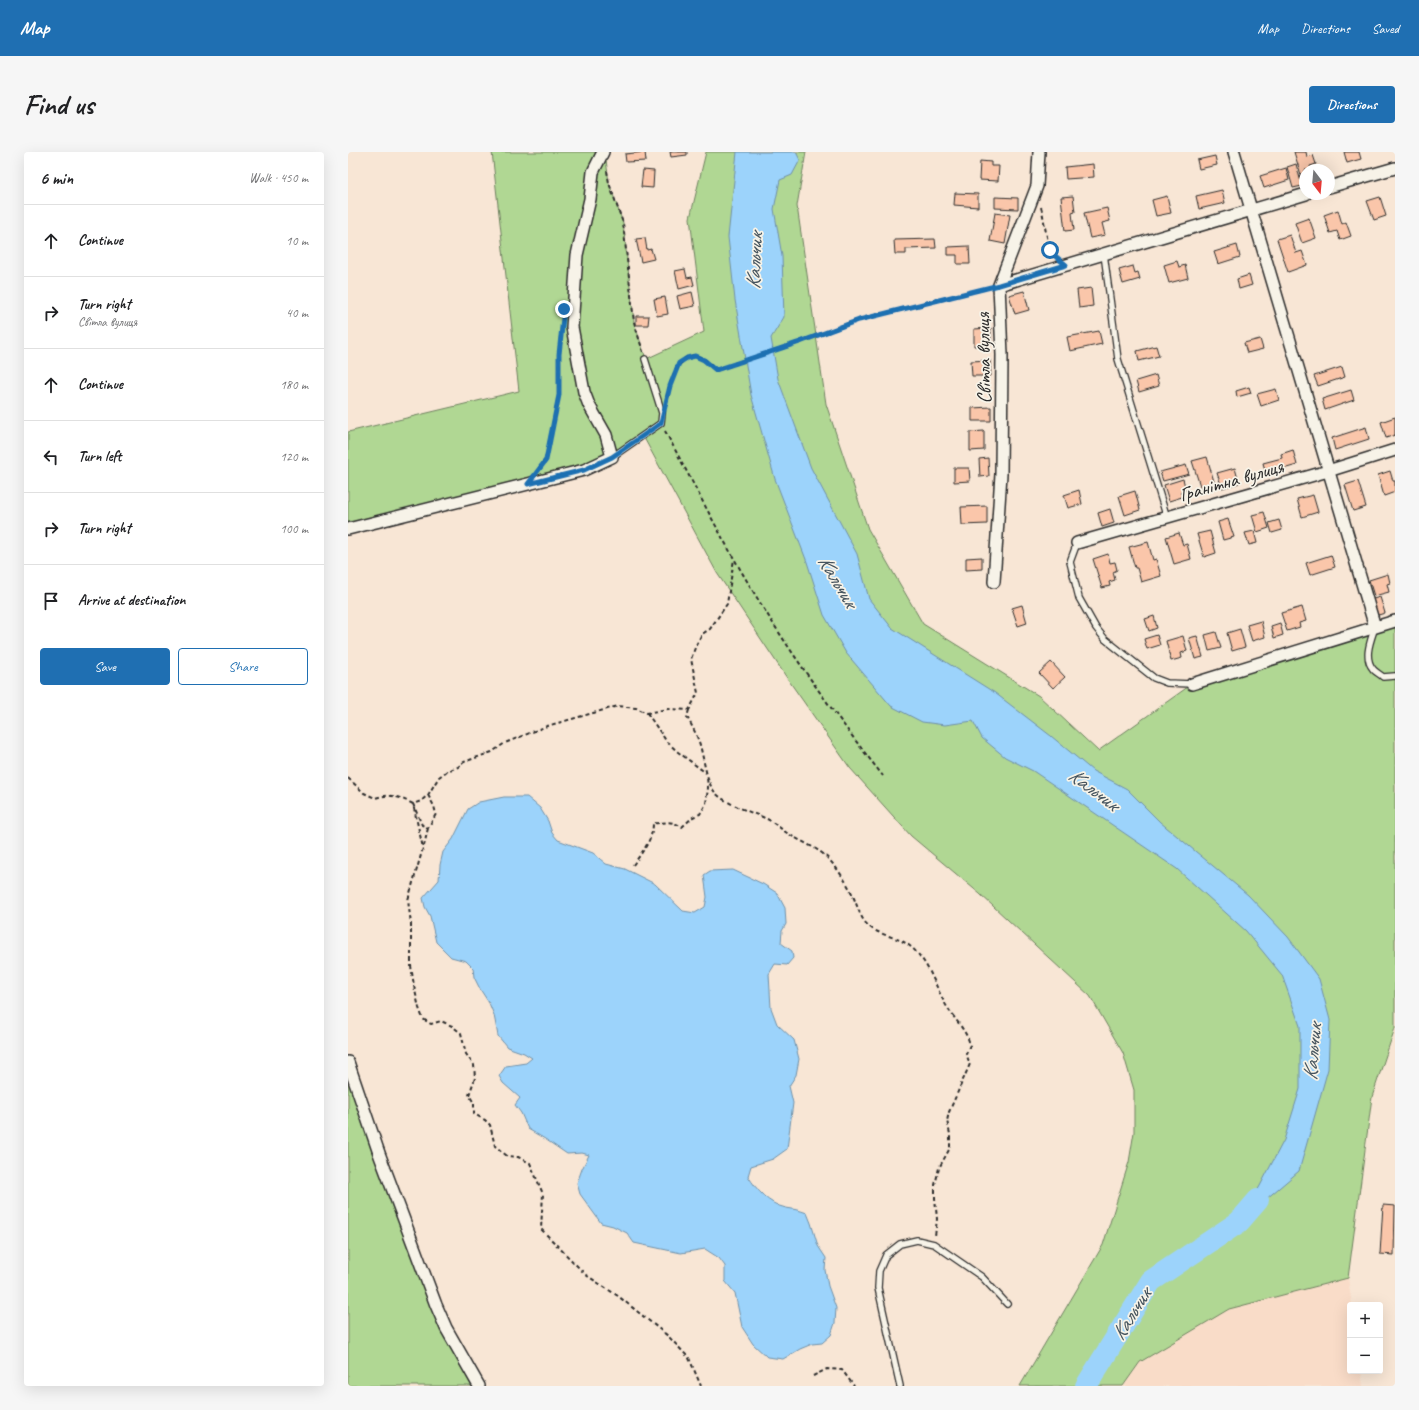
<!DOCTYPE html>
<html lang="en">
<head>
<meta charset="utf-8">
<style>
	body { margin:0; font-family:Caveat,sans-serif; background:#f6f6f6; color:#202124 }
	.controls { position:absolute; right:12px; bottom:12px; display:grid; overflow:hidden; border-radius:4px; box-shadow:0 4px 16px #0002 }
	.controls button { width:36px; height:36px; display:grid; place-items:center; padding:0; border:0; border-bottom:1px solid #e0e0e0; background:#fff; color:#202124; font:20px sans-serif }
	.compass { position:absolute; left:951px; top:12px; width:36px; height:36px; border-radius:50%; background:#fff; box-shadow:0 4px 16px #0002; rotate:164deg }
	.stop { position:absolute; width:12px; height:12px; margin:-9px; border:3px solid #1f6fb2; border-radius:50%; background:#fff }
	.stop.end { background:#1f6fb2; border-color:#fff; box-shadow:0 1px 4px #0008 }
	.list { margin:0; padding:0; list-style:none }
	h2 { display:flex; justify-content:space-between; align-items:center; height:52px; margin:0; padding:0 16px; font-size:17px }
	h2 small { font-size:13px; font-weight:400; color:#757577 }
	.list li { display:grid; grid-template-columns:26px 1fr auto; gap:12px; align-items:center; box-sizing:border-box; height:72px; padding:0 16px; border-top:1px solid #e0e0e0 }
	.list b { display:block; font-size:15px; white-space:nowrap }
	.list p { margin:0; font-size:13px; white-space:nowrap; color:#757577 }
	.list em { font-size:13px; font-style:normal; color:#757577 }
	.actions { display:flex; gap:8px; padding:12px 16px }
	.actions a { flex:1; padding:9px 0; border:1px solid #1f6fb2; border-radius:4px; text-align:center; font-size:14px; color:#1f6fb2 }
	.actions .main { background:#1f6fb2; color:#fff }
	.icon { flex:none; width:22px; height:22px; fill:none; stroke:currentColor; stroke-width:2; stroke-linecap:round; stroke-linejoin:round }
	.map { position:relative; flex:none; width:1047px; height:1234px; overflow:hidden; border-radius:4px }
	header { display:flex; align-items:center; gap:24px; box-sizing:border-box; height:56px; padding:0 20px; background:#1f6fb2; color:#fff }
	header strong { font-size:19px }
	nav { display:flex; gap:22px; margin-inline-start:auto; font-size:14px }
	.intro { display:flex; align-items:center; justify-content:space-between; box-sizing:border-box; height:96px; padding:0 24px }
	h1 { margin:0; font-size:28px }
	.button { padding:10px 18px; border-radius:4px; background:#1f6fb2; color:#fff; font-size:14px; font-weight:700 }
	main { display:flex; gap:24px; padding:0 24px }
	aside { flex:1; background:#fff; border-radius:4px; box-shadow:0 4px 16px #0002 }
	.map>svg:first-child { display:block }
	.built { fill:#f9dcc8 }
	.green { fill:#b0d793; stroke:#6e815f }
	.water { fill:#9cd3fb; stroke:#6f90a8 }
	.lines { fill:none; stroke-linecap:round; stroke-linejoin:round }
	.river { stroke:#9cd3fb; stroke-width:22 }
	.building { fill:#fac6aa; stroke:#2b2b2b }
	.lane-casing { stroke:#2b2b2b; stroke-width:8 }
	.street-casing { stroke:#2b2b2b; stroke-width:14 }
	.path { stroke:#2b2b2b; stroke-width:2; stroke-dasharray:4 3; stroke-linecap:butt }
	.lane { stroke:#f7f3e8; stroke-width:5.5 }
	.street { stroke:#f7f3e8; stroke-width:11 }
	.route { stroke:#1f6fb2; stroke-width:5 }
	.labels { text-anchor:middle; stroke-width:3.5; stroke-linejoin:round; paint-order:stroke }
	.street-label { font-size:20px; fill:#2b2b2b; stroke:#f7f3e8 }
	.water-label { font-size:21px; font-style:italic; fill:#47555f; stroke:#f7f3e8 }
</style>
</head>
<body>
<header>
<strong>Map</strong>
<nav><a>Map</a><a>Directions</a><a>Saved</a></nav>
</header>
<div class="intro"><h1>Find us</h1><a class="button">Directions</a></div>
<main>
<aside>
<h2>6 min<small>Walk · 450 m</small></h2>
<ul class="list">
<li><svg class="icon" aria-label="ahead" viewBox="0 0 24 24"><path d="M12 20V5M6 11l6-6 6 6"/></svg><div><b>Continue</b></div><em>10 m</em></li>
<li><svg class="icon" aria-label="right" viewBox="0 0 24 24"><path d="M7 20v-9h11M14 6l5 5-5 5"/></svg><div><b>Turn right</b><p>Світла вулиця</p></div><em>40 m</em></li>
<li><svg class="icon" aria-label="ahead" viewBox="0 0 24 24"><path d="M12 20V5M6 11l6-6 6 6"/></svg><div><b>Continue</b></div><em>180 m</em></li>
<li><svg class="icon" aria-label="left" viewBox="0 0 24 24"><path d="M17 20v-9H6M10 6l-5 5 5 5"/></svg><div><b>Turn left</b></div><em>120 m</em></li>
<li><svg class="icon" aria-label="right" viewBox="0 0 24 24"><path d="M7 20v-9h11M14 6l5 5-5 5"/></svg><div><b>Turn right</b></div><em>100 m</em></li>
<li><svg class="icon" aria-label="arrive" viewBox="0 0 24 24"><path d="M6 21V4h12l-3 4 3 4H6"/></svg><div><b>Arrive at destination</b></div></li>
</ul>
<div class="actions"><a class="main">Save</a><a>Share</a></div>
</aside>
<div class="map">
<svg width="1047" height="1234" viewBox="0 0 1047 1234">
	<rect width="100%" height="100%" fill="#f8e6d5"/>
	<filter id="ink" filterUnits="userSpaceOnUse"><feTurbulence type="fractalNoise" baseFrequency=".025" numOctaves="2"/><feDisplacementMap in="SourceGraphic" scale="8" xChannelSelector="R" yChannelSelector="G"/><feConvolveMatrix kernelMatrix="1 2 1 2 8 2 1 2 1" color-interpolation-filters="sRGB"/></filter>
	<g filter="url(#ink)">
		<path class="built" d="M 1000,1126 L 1004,1153 L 1002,1153 L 1002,1219 L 1013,1219 L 1015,1234 L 775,1234 L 792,1210 L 881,1157 Z"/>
		<path class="green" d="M 144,0 L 257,0 L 261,31 L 275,71 L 286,170 L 298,207 L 356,180 L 342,66 L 358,0 L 458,0 L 449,54 L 478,252 L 520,377 L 575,472 L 691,544 L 750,599 L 844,532 L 1047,469 L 1047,876 L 1024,945 L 1000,1126 L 881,1157 L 792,1210 L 775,1234 L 672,1234 L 755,1093 L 781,1010 L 786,980 L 786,938 L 775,901 L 742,844 L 632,742 L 563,684 L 502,616 L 439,526 L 369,421 L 295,284 L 264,305 L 0,377 L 0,280 L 171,239 Z
			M 0,910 L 88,1153 L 131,1234 L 0,1234 Z"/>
		<path class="water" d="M 389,0 L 448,0 L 452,8 L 444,23 L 432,28 L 426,57 L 434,104 L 436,165 L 423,186 L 430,227 L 463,316 L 509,402 L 521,447 L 544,476 L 647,541 L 703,584 L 745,619 L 779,637 L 812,670 L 900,743 L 940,785 L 971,827 L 982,868 L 980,917 L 951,1019 L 891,1070 L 912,1034 L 936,988 L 952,937 L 952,874 L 934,823 L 898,779 L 829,717 L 685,619 L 657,605 L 634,586 L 625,569 L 597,573 L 574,570 L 543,554 L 498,501 L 476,463 L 459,410 L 427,327 L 403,243 L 387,148 L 380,85 Z
			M 156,645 L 179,645 L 192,656 L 200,669 L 204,681 L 210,688 L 245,701 L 258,712 L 277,717 L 307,732 L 335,759 L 347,761 L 357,755 L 359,745 L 356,723 L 362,719 L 385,718 L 415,732 L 429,741 L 437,756 L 438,772 L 434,779 L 433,791 L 444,799 L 445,806 L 439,813 L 427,812 L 421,822 L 423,856 L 429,872 L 446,888 L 451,907 L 448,923 L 441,934 L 445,951 L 439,997 L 425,1007 L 403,1014 L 400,1024 C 409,1038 420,1052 438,1056 C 445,1057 451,1058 459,1061 L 463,1071 L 470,1094 L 478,1106 L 477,1118 L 480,1134 L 488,1156 L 487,1171 L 483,1183 L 474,1191 L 464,1192 L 452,1197 L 435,1207 L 419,1205 L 405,1192 L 394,1175 L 387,1141 L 377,1129 L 377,1114 L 371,1106 L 357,1097 L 333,1101 L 286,1091 L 279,1081 L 265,1074 L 253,1071 L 232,1042 L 229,1031 L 234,1017 L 241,1003 L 234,1001 L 219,1002 L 197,987 L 180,977 L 173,961 L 167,953 L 172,946 L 155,931 L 151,924 L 158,914 L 178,911 L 184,906 L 176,901 L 159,895 L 150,884 L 146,863 L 141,851 L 132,837 L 126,825 L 125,816 L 118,809 L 103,805 L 88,790 L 82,764 L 77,755 L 75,746 L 91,728 L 92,713 L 95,700 L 105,687 L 120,657 L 131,650 Z"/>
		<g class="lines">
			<path class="river" d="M 738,1234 L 803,1129 L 891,1070 L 910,1048"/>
		</g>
		<path class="building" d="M 297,0 L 298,9 L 278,10 L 277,2 Z
			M 322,0 L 339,0 L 339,3 L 323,5 Z
			M 946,0 L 958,0 L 959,5 L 965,3 L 968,12 L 962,14 L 963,18 L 957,18 L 957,25 L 954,26 Z
			M 996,0 L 1011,0 L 1013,7 L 999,11 Z
			M 867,4 L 869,13 L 851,17 L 849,8 Z
			M 632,9 L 643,10 L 643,14 L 651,14 L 650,29 L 631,28 Z
			M 745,12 L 746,25 L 718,27 L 717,15 Z
			M 948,12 L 954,34 L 945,36 L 939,15 Z
			M 938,16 L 941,28 L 916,36 L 912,24 Z
			M 295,18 L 306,19 L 305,36 L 293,35 Z
			M 874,38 L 877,51 L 851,57 L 848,44 Z
			M 607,41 L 630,42 L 630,55 L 606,53 Z
			M 725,44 L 727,60 L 724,61 L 726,78 L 717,79 L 713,45 Z
			M 819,44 L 823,61 L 808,64 L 804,48 Z
			M 647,45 L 670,46 L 670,57 L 647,56 Z
			M 1032,45 L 1038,64 L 1026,68 L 1019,49 Z
			M 759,56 L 762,69 L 754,71 L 757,83 L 742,86 L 736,61 Z
			M 990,58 L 994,72 L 998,70 L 1003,84 L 992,88 L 989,79 L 982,81 L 976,63 Z
			M 647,61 L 662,63 L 657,92 L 642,89 Z
			M 961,66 L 968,86 L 954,91 L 947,71 Z
			M 942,83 L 948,101 L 954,99 L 959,113 L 940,120 L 929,87 Z
			M 297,86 L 299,98 L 303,97 L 306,107 L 293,110 L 288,87 Z
			M 587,87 L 588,96 L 558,97 L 558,102 L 547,102 L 546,88 Z
			M 889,93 L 892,105 L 870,112 L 866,100 Z
			M 621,94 L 622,112 L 609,112 L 609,103 L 600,103 L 600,95 Z
			M 829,109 L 831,115 L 837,113 L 840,126 L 821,131 L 816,113 Z
			M 785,114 L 787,121 L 790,120 L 792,127 L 775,132 L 771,118 Z
			M 337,117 L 339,126 L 344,125 L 346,133 L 331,137 L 327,119 Z
			M 901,123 L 904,133 L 891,137 L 889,127 Z
			M 743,136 L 745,154 L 731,156 L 729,138 Z
			M 676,139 L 681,158 L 667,162 L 661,143 Z
			M 344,140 L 347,154 L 332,157 L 329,144 Z
			M 317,145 L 320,162 L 309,164 L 306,147 Z
			M 288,164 L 301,164 L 300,173 L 288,173 Z
			M 643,176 L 643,193 L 626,194 L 626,177 Z
			M 751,179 L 754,192 L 722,199 L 719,185 Z
			M 912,187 L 915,197 L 899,201 L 896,191 Z
			M 808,194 L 811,204 L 791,209 L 789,199 Z
			M 642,208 L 643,224 L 624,224 L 623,209 Z
			M 994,215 L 997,225 L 970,234 L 966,224 Z
			M 808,223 L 811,234 L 791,240 L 788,229 Z
			M 901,235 L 903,241 L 889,245 L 888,239 Z
			M 928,237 L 931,248 L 913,254 L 909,242 Z
			M 1003,238 L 1006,248 L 977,258 L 974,247 Z
			M 643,255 L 643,269 L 624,269 L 624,256 Z
			M 1047,265 L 1047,283 L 1038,286 L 1033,270 Z
			M 1018,275 L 1021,287 L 987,298 L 984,286 Z
			M 636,279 L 636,298 L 622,299 L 622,280 Z
			M 945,298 L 949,313 L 918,322 L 915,311 L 934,306 L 933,302 Z
			M 859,305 L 867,333 L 853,337 L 844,309 Z
			M 640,306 L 641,324 L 632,325 L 631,307 Z
			M 838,313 L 841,322 L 815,329 L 812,320 Z
			M 606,316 L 621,316 L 622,329 L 606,330 Z
			M 887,316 L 891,331 L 874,336 L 869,321 Z
			M 1042,319 L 1045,329 L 1047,329 L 1047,340 L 1036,344 L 1030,323 Z
			M 835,327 L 838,338 L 833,340 L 834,345 L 821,349 L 816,333 Z
			M 1010,329 L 1018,355 L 1005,359 L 997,333 Z
			M 731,338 L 734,352 L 720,356 L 716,343 Z
			M 787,339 L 792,358 L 777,363 L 771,344 Z
			M 965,343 L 970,360 L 954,365 L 949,347 Z
			M 639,354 L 639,372 L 614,373 L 613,355 Z
			M 762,357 L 766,371 L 754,375 L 750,361 Z
			M 916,360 L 921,376 L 909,380 L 904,363 Z
			M 880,367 L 886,385 L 875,388 L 870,370 Z
			M 931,368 L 934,378 L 924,381 L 921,371 Z
			M 862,379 L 868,401 L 856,405 L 849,382 Z
			M 906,379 L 909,391 L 901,393 L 897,381 Z
			M 831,381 L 835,393 L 839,392 L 843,407 L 826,412 L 818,385 Z
			M 800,390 L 805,408 L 808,407 L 813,424 L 793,430 L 789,416 L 787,416 L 781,395 Z
			M 760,402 L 762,411 L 767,410 L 769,418 L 765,420 L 767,428 L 761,430 L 762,434 L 754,436 L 745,407 Z
			M 983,403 L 987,415 L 962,423 L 958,411 Z
			M 634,405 L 634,417 L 618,418 L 618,406 Z
			M 1040,422 L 1042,431 L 1039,432 L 1041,440 L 1026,444 L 1021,428 Z
			M 1032,445 L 1037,461 L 1027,464 L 1022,448 Z
			M 674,453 L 679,471 L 670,474 L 664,456 Z
			M 954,455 L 958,469 L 951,471 L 952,475 L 939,479 L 933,461 Z
			M 806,464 L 809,476 L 801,479 L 797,467 Z
			M 913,469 L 917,485 L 904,489 L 899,473 Z
			M 932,471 L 935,483 L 926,486 L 923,474 Z
			M 892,477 L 897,495 L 884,499 L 879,481 Z
			M 868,480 L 873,496 L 861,499 L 857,483 Z
			M 809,483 L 812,493 L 799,497 L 796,487 Z
			M 835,484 L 839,499 L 833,501 L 834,506 L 823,509 L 818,489 Z
			M 849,484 L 855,505 L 847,507 L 841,486 Z
			M 703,510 L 717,525 L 705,536 L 691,521 Z
			M 1035,1053 L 1047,1054 L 1046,1103 L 1032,1102 Z"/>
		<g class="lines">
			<g class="lane-casing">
				<path id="lane" d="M 756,102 L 770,207 L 819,366
					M 264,305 L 313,271 L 314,261 L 297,207
					M 729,391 L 722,410 L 731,446 L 748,476 L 757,487 L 806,526 L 819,531 L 844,532
					M 1027,475 C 1023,488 1015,505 1025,517 C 1027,520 1032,522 1035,525 L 1047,524
					M 552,1234 L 530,1136 L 531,1119 L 538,1103 L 552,1092 L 569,1088 L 586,1092 L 634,1125 L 659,1152"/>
			</g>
			<g class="street-casing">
				<path id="street" d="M 886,0 L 1027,475
					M 981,35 L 1047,16
					M 651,133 L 958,42
					M 0,377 L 236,318 L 264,305 L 258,283 L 241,253 L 236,240 L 224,175 L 229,103 L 242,47 L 245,20 L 255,0
					M 729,391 L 980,319 L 1047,298
					M 646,430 L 653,322 L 654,203 L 651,133 L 689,34 L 691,0
					M 844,532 L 1047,469
					M 0,910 L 32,1004 L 88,1153 L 98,1176 L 131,1234"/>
			</g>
			<path class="path" d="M 259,19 L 261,31 L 275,71 L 286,170 L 295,200
				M 693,55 C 697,69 698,95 708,105
				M 319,245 C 322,232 330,202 347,204 C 355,205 363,213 368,218 L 452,190 L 511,168 L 640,136
				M 317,279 C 342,325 366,372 392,417 C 434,490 483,558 535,624
				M 191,317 L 198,308 L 211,243 L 211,202 L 213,183
				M 341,558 L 339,565 C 344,574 349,583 352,593 C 355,604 359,631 366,639 C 374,651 406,661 419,667 C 427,671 434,678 442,683 C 451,688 462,693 471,699 C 483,706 500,731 505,744 C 509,753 511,761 516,769 C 528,785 550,783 563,795 C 582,811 587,835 599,855 C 607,868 619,879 622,893 L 618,902 L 622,912 L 601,960 L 599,969 L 602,982 L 602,996 L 591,1016 L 587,1033 L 587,1046 L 589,1067 L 587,1084
				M 299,561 L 319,590 L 330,600 L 358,621
				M 0,626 L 16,641 L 27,646 C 43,641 51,645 65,652 L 73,649 L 80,643 L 91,625 L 99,619 L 110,615 L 116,610 L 144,600 L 157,591 L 199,574 L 270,554 L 288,556 L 299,561 L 320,557 L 341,558 L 350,541 L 343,507 L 348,493 L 354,482 L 362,477 L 379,452 L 386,407
				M 80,643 L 86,654 L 88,662 L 80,676 L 74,673 L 65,652 L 75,696 L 60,748 L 63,772 L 63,814 L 66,834 L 71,856 L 75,867 L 83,872 L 93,869 L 104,874 L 113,881 L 118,902 L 126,913 L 127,926 L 121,943 L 126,951 L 126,962 L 137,968 L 142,973 L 147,994 L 159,1004 L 170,1005 L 182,1011 L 195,1042 L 193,1077 L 238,1123 L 270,1144 L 320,1184 L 341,1206 L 353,1234
				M 76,694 L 80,676
				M 285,713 C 294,700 305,688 305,671 C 317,672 321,667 334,675 L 345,665 L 352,662 L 358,652 L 360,636 L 359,625
				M 465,1224 L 479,1217 L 494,1218 L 506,1234"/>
			<use href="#lane" class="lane"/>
			<use href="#street" class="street"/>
		</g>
	</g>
	<g class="lines" filter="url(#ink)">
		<path class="route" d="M 216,157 L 211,202 L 211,243 L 198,308 L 180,332 L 236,318 L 264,305 L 306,276 L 313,271 L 322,234 L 331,211 L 339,206 L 347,204 L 356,208 L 368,218 L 452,190 L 511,168 L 651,133 L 718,113 L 706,103 L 702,98"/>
	</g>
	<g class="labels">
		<g class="street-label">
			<text transform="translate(635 206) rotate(-91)" y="7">Світла вулиця</text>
			<text transform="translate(883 328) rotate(-16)" y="7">Гранітна вулиця</text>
		</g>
		<g class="water-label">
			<text transform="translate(406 109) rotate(-87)" y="7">Кальчик</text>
			<text transform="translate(490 429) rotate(59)" y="7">Кальчик</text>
			<text transform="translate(746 637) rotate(37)" y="7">Кальчик</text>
			<text transform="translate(964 900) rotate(-85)" y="7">Кальчик</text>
			<text transform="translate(783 1162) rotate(-58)" y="7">Кальчик</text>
		</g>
	</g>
</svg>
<div class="controls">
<button>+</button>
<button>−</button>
</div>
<svg class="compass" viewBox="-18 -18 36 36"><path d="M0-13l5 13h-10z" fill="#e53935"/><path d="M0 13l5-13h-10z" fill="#757577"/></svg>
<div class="stop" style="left:702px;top:98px"></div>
<div class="stop end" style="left:216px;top:157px"></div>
</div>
</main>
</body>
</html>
